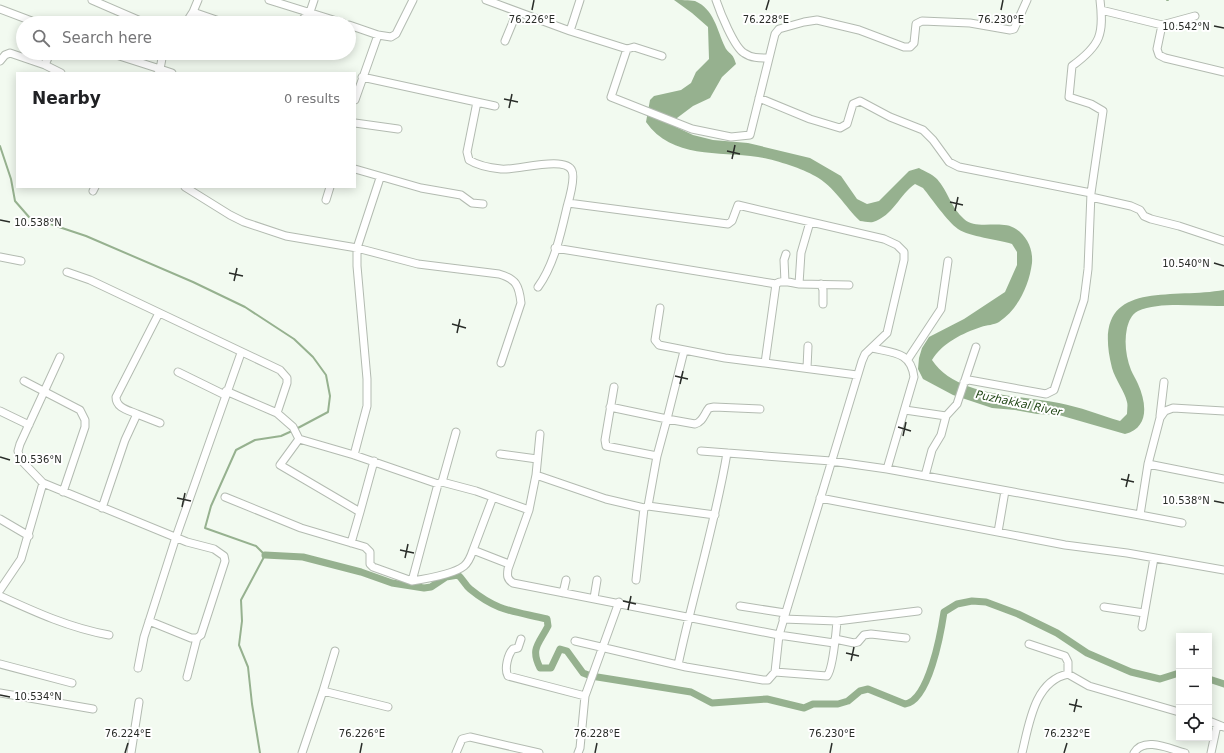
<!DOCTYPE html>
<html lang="en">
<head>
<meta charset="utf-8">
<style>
	body { margin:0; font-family:"DejaVu Sans",sans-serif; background:#f2f2f2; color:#202124 }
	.controls { position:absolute; right:12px; bottom:12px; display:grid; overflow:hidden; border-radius:0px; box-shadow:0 2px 10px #0003 }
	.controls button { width:36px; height:36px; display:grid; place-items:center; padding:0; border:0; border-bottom:1px solid #e0e0e0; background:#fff; color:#202124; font:20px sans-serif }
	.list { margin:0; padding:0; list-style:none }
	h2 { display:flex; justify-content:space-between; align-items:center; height:52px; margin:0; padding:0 16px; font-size:17px }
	h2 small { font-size:13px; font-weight:400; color:#757577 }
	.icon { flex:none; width:22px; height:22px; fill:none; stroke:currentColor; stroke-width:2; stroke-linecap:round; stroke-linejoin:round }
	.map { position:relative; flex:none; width:1224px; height:753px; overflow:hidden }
	.search { position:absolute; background:#fff; box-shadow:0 2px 10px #0003; left:16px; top:16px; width:340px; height:44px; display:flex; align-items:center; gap:10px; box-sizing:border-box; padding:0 14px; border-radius:22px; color:#757577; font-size:15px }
	.panel { position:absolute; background:#fff; box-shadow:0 2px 10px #0003; left:16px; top:72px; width:340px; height:116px; border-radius:0px }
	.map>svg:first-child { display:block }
	.water { fill:#96b18f }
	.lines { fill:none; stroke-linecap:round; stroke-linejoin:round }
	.stream { stroke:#96b18f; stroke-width:2 }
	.canal { stroke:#96b18f; stroke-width:7 }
	.street-casing { stroke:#b3bbb1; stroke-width:9 }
	.street { stroke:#fff; stroke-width:7 }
	.ticks { fill:none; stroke:#292c28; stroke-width:1.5 }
	.labels { text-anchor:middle; stroke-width:4; stroke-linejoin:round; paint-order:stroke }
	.water-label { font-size:11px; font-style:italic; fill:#204615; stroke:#fff }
	.ticks-label { font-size:10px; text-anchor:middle; fill:#292c28; stroke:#fff; stroke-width:4; stroke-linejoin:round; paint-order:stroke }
</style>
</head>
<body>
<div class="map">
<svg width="1224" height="753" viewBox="0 0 1224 753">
	<rect width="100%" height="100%" fill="#f2faf0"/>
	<path class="water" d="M 674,0 C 680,0 690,0 695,1 C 714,9 717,30 725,47 C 729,55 733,52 736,64 L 722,77 L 710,98 L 693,106 L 677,118 L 676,127 L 693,135 L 713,140 L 748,143 L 810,158 L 841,176 L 857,199 L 867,204 L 879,201 L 909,171 L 919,168 C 924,171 932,174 937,179 C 948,191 951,208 964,219 C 977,231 1001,219 1016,229 C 1028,237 1033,250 1032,263 C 1029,286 1018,309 999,322 C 994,325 987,325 981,327 C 963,333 942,343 932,360 C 956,397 1020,395 1059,403 C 1080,407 1100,415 1120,421 L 1127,414 C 1127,410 1128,405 1127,402 C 1125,392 1115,379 1112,368 C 1089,277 1167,300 1224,290 L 1224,306 C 1199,307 1161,301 1138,311 C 1131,315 1129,321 1127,328 C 1124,342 1126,357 1131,370 C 1133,375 1136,379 1138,384 C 1147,404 1149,428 1125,434 L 1059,415 L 1037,414 L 1015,410 L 992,408 L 953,395 L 923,379 L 918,369 L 919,358 L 922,348 L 929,337 L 964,319 L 1005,292 L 1017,265 L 1017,252 L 1012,244 C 997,239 970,237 958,229 C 947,221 932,199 923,188 L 915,184 C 900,194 893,216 873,222 C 869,223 864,221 860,221 C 845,207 834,186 815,176 C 802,168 773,159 758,157 C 718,151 672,159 646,122 L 650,100 L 654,96 L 681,90 L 691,83 L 696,72 L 709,59 L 708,27 L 692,13 Z"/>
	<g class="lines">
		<path class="stream" d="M 1167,0 L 1168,0
			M 0,146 L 11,179 L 15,201 L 29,217 L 86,236 L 193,282 L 245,307 L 294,339 L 313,357 L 326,375 L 330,396 L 328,412 L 296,429
			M 260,753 L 252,704 L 248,667 L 239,645 L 242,621 L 241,600 L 265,555 L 256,546 L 205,528 L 211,506 L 236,450 L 255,440 L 281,436 L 292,431"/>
		<path class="canal" d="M 265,555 L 303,557 L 361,572 L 392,583 L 424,588 L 431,587 L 446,577 L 458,575 C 463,579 465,585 470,589 C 498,612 514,611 547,619 L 548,626 C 539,644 530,648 540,668 L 551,668 L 560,649 L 567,651 L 583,673 L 591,676 L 691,692 L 712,703 L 767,699 L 804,708 L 813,704 L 838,704 L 848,701 L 860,691 L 868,689 L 905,704 C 929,701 941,632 944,612 L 957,604 L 972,601 L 986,602 L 1018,614 L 1057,633 L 1087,653 L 1131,672 L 1160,679 L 1179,673
			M 1209,679 L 1224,684"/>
		<g class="street-casing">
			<path id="street" d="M 92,0 L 145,23
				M 269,0 L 343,23
				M 486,0 L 570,31 L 627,49 L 611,97 L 692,129 L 731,137 L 750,135 L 775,34 L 779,29 L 804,22 L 817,20 L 859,30 L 904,47 L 910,47 L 914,43 L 916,24 L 922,21 L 970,23 L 1010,30 L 1014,29 L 1027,0
				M 716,0 C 720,12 734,47 744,53 C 751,58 759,58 768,58
				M 0,9 L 37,23
				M 1101,10 L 1162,25 L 1157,49 L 1159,55 L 1165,58 L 1224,72
				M 193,12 L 225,23
				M 186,23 L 193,12 L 198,0
				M 299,23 L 310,12 L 314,0
				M 349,25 L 378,35 L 391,37 L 396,34 L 413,0
				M 1162,25 L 1195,16
				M 570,31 L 580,0
				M 505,41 L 517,12
				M 627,49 L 634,47 L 662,56
				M 110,53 L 160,69 L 158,73
				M 163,53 L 160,69 L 172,73
				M 0,61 L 5,55 L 10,53 L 45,65 L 61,73
				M 45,65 L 50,53
				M 362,77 L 495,106
				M 759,98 L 810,119 L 840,128 L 847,124 L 853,104 L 860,101 L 890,117 L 923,130 L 933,140 L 949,162 L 959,167 L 1091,193
				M 355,100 L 378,35
				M 477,102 L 467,152 L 469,160 C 477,165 491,168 501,169 C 515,171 566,155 572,171 C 575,178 569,200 567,207 C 561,233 554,265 538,287
				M 355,123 L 398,129
				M 355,169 L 421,188 L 461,195 L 472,203 L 483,204
				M 185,187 L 230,215 L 244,222 L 286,236 L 357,248 L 418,264 L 499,274 C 516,279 519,285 521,303 L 501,363
				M 93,191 L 95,187
				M 1091,197 L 1131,206 L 1140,210 L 1144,216 L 1151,219 L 1179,226 L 1224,241
				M 326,200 L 330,187
				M 555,248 L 776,284
				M 0,257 L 21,261
				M 67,272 L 90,280 L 280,370 L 287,378 L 287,383 L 277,413 L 293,427 L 299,439 L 354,455 L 438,484 L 442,482 L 456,432
				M 785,282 L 784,260 L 786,254
				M 799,284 L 849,285
				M 821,284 L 823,290 L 823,304
				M 660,308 L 655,340 L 659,345 L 725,358 L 765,363 L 776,284 C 782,279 791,283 799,284 L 801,253 L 810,222
				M 872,348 C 894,353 911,352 914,377 L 887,469
				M 684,351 L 667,419 L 695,424 C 703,422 704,414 709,408 L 714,407 L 760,409
				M 60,357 L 20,444 L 18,451 L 20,459 L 43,483 L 187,542 L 214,549 L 224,556 L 225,561 L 201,635 L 197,638 L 191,638 L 149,621
				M 908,359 L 941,309 L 948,261
				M 765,363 L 857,375
				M 807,368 L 808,346
				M 178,372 L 225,395
				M 24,381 L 80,410 L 85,420 L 85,427 L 63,492
				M 964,382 L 969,380 L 1046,394 L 1054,390 L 1084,300 L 1088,269 L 1091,193 L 1103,111 L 1091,104 L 1069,97 L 1072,66 C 1101,45 1104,34 1100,0
				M 614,387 L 605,440 L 606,446 L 657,456
				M 226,391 L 277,413
				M 610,407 L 667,419 L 657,456 L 648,506 L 644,508 L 636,580
				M 905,410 L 946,416
				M 0,411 L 29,425
				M 137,414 C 128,410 116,408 116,397 L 159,313
				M 1160,416 L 1164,382
				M 299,439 L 280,465 L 360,512 L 374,461
				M 701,451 L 831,461 L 887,469 L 1140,515 L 1148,464 L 1224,479
				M 500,454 L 537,459
				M 354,455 L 367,406 L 367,379 L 357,266 L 357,248 L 380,178
				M 1148,464 L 1160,418 L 1165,411 L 1173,408 L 1224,411
				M 536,475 L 540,434
				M 925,476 L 932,450 L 941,435 L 946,416 L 957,404 L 976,347
				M 442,482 L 476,491 L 529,510 L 536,475 L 606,499 L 644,508
				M 225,497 L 301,528 L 365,547 L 370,552 L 370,564 L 373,567 L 412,581 L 438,484
				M 820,498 L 1065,545 L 1127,553 L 1224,570
				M 648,506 L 715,515
				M 102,508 L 125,440 L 137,414 L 160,423
				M 529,510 L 508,569 C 507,576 507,579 513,583 L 779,635 L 862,361 L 865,354 L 887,333 L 904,260 L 904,252 L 897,245 L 884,239 L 738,205 L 732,221 L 728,224 L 568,203
				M 1140,515 L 1182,523
				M 0,519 L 29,536
				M 998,532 L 1005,491
				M 351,543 L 360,512
				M 473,550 L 493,497
				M 412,581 C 425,579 454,574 464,566 C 469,562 471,556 473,550 L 509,564
				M 0,590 L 21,559 L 43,483
				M 563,593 L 566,580
				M 0,596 C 35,612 70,628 109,635
				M 594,598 L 597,580
				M 740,606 L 785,613
				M 1104,607 L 1144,613
				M 783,619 L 837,621 L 918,611
				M 1142,627 L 1154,558
				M 521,639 L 518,648 L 513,649 C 508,654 504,669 508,676 L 585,696
				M 835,639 L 854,643 L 858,642 L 864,635 L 871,634 L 906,638
				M 575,641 L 686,667 L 763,680 L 768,680 L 775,672
				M 834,643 L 779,635 L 775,672 L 827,676 C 833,669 836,633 837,621
				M 1029,644 L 1065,656 L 1068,662 L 1068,674 L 1089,686 L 1179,712
				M 0,664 L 72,683
				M 678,665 C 693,594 715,525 727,453
				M 138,668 L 144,637 L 176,537 L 241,353
				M 187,677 L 197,638
				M 323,691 L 388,707
				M 0,693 L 93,709
				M 1209,721 L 1224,727
				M 131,753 L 139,702
				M 302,753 L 323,691 L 335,651
				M 456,753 L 462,739 L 470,737 L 539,753
				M 578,753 L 580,748 L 585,696 L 619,602
				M 1022,753 C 1029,725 1034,681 1068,674
				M 1134,753 C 1144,736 1170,749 1185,753
				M 1211,753 L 1217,725"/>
		</g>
		<use href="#street" class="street"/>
	</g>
	<path class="ticks" d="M 532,10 L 534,0M 766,10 L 769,0M 1001,10 L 1003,0M 1214,26 L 1224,28M 504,99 L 518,102M 509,108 L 512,94M 727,151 L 740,154M 732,159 L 735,145M 950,202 L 963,205M 955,211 L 958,197M 0,220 L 10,222M 1214,263 L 1224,266M 229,273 L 243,276M 234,281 L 237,268M 452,324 L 466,328M 457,333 L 460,319M 675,376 L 688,379M 680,384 L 683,371M 898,427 L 911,431M 903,436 L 906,422M 0,457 L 10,460M 1121,479 L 1134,482M 1126,487 L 1129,474M 177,498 L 191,501M 1214,501 L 1224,503M 182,507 L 185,493M 400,550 L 414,553M 405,558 L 408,544M 623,601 L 636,604M 628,610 L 631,596M 846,653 L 859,656M 851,661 L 854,647M 0,695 L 10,697M 1069,704 L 1082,707M 1074,712 L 1077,699M 125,753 L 128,743M 360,753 L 362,743M 595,753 L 597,743M 830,753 L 832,743M 1064,753 L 1067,743"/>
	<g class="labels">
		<g class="water-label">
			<text transform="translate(1019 403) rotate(12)" y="4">Puzhakkal River</text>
		</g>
	</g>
	<g class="ticks-label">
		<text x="532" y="23">76.226°E</text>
		<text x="766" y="23">76.228°E</text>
		<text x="1001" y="23">76.230°E</text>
		<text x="1186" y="30">10.542°N</text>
		<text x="38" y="226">10.538°N</text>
		<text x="1186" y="267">10.540°N</text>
		<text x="38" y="463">10.536°N</text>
		<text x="1186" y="504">10.538°N</text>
		<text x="38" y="700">10.534°N</text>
		<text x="128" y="737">76.224°E</text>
		<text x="362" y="737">76.226°E</text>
		<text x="597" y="737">76.228°E</text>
		<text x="832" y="737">76.230°E</text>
		<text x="1067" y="737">76.232°E</text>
	</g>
</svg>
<div class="controls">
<button>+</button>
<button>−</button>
<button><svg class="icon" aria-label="locate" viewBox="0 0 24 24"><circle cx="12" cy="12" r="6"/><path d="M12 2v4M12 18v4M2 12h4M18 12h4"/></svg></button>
</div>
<div class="search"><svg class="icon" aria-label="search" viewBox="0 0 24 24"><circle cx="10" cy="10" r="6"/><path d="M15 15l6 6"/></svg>Search here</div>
<section class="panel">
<h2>Nearby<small>0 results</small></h2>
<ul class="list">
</ul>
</section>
</div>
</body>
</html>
